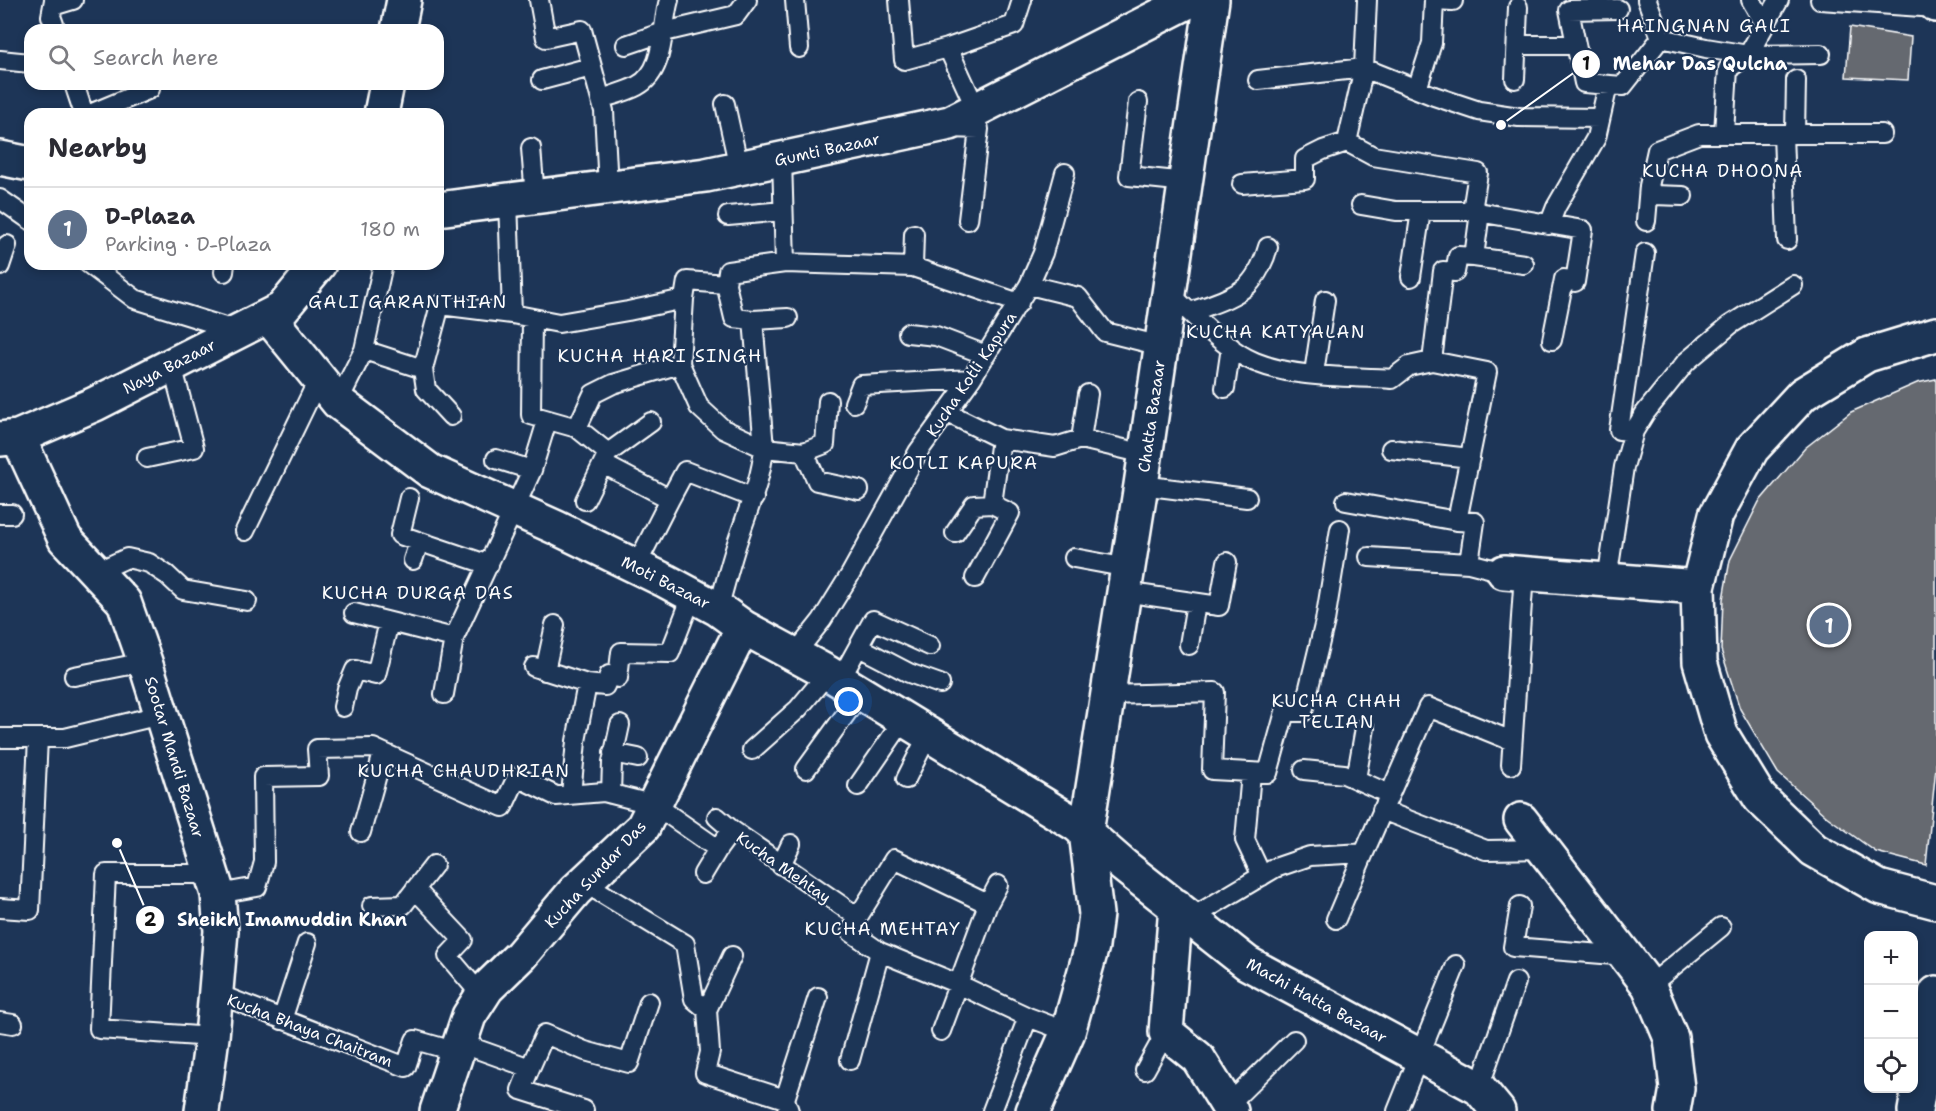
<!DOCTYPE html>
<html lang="en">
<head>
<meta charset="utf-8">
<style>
	body { margin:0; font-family:"Shantell Sans",sans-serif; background:#f7f7f7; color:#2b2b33 }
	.controls { position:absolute; right:18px; bottom:18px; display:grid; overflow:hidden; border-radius:12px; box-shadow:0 3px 9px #0003 }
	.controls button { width:54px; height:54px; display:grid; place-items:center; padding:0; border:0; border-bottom:2px solid #e1e1e2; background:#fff; color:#2b2b33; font:30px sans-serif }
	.you { position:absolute; left:849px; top:702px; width:21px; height:21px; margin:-15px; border:4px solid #fff; border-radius:50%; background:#1a73e8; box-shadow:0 0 0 9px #1a73e833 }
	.badge { display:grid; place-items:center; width:39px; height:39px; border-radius:50%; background:#8a764a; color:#fff; font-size:20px; font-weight:700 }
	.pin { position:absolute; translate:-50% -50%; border:3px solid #fff; box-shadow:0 2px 6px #0006 }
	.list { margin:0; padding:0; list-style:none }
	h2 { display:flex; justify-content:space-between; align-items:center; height:78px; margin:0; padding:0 24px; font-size:26px }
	h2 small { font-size:20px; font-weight:400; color:#7c7c81 }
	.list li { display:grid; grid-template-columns:39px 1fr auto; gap:18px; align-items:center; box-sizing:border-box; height:84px; padding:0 24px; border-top:2px solid #e1e1e2 }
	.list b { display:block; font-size:22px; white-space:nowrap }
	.list p { margin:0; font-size:20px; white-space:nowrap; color:#7c7c81 }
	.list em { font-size:20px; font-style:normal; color:#7c7c81 }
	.icon { flex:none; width:33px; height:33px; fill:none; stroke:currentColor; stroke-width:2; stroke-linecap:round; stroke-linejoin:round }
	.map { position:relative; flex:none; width:1936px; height:1111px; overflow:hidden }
	.search { position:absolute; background:#fff; box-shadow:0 3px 9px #0003; left:24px; top:24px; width:420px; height:66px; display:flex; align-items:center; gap:15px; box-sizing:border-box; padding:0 21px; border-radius:18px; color:#7c7c81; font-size:22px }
	.panel { position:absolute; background:#fff; box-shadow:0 3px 9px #0003; left:24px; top:108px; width:420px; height:162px; border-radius:18px }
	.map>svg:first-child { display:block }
	.building { fill:#656970; stroke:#fff; stroke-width:1.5 }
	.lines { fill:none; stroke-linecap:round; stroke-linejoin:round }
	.lane-casing { stroke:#fff; stroke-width:22 }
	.street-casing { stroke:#fff; stroke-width:38 }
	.secondary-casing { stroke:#fff; stroke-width:38 }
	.lane { stroke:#1d3557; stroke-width:18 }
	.street { stroke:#1d3557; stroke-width:33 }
	.secondary { stroke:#1d3557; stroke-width:33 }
	.labels { text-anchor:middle; stroke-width:4.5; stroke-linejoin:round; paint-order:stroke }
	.street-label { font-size:16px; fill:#fff; stroke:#1d3557 }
	.neighbourhood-label { font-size:18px; letter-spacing:1.5px; fill:#fff; stroke:#1d3557 }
	.leader { fill:none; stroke:#fff; stroke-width:2 }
	.callout-dot { fill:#fff; stroke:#1d3557; stroke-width:2 }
	.mark-label { font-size:18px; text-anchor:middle; font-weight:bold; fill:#111 }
	.callout-label { font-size:18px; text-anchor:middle; font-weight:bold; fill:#fff; stroke:#1d3557; stroke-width:4.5; stroke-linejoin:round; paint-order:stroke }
</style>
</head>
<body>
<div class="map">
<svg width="1936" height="1111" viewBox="0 0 1936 1111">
	<rect width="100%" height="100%" fill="#1d3557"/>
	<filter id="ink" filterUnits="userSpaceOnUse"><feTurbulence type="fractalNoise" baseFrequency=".0167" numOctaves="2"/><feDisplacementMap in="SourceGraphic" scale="12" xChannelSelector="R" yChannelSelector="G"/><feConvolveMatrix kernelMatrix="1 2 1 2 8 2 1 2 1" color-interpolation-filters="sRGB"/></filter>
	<g filter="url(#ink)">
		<path class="building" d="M 1850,27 L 1911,37 L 1908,80 L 1846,77 Z
			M 1936,379 L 1936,767 L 1926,865 L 1876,852 L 1826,816 L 1778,773 L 1740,709 L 1721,650 L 1723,599 L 1730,560 L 1759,502 L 1805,448 L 1851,412 L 1917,383 Z"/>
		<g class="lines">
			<g class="lane-casing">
				<path id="lane" d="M 54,0 L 51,16 L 56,30
					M 539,0 L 546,38 L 582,30 L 604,111 L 608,188
					M 795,0 L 799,48
					M 899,0 L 904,60 L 948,48 L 1014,25 L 1022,0
					M 1647,0 L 1661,38 L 1706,48 L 1748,55 L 1821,54
					M 1751,0 L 1765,24
					M 1820,0 L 1936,8
					M 53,6 L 73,0
					M 1618,9 L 1569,10 L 1584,83 L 1623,86 L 1661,38
					M 626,45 L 664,32 L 736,15 L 747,0
					M 1517,45 L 1576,45
					M 948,48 L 976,109
					M 0,60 L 30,63
					M 1515,79 L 1518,7
					M 542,80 L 591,67
					M 1258,80 L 1364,68 L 1434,96 L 1479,111 L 1519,117 L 1600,118
					M 74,84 L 84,114
					M 1417,89 L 1432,43 L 1434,0 L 1453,1
					M 601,99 C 612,95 626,92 637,86 C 666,71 661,27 669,0
					M 1138,102 L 1129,176 L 1186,182
					M 725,104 L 739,168
					M 90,114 L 150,89
					M 950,128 L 979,129 L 968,220
					M 1724,133 L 1728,69 L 1748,55 L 1779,0
					M 1783,134 L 1787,240
					M 1795,134 L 1796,80
					M 1347,142 L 1373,156 L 1478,173 L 1472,211
					M 531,148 L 535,197
					M 782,159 L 785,263
					M 1242,184 L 1305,179 L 1305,159 L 1323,150 L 1347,142 L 1364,68 L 1367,0
					M 1649,186 L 1653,195 L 1683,196
					M 0,199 L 30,220
					M 508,200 L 512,314
					M 1361,205 L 1396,211 L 1472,211 L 1583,230 L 1575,282 L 1564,279 L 1552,340
					M 728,216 L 783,211
					M 1646,221 L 1649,186 L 1657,150 L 1699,134 L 1882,134
					M 1549,225 L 1556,207 L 1596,138 L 1608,85
					M 1474,257 L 1524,264
					M 89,264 L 135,299 L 238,331
					M 0,266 L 7,245
					M 913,267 L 914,234
					M 224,272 L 225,264
					M 1411,277 L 1421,211
					M 1029,285 L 1078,297 L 1105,332 L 1161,346
					M 1169,293 C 1194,315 1224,349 1255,362 C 1297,379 1348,376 1392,379 L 1409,366 L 1432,361 L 1487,372 L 1457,521 L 1475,522 L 1469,563 L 1504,572
					M 1191,312 C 1209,305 1234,298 1248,285 C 1257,276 1265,259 1268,247
					M 532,318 L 531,415 L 577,428 L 593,394 L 613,384 L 680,364 L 684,299
					M 753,320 L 788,318
					M 908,333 L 936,336 L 986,355
					M 364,350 L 423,369 L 440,305 L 512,314 L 559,323 L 628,311 L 684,299 L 687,281 L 726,284
					M 1432,361 L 1443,271 L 1455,272 L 1458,256 L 1474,257 L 1480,212
					M 680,364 L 699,407 L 723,429 L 764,448 L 804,452 L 825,444 L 828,401
					M 423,369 L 426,389 L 451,416
					M 1314,373 L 1325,300
					M 1225,388 L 1231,347
					M 338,402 L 364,350 L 383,264
					M 854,403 L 861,385 L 971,379
					M 948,413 L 1001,439 L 1055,447 L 1081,439 L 1145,454
					M 577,428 L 608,453
					M 1634,431 L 1619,430 L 1645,253
					M 1081,439 L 1088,394
					M 1391,449 L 1470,458
					M 804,452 L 817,481 L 859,490
					M 147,458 L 194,448 L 172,365
					M 496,459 L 532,470
					M 603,464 L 670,499 L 685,471 L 754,498
					M 1141,485 L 1247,498
					M 409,498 L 400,535 L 489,565
					M 585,500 L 608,453 L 651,422
					M 1346,501 L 1457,521
					M 0,514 L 12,514
					M 245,531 L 319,378
					M 955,533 L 974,505 L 992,504
					M 1369,557 L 1469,563
					M 1074,558 L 1128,568
					M 413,560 L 419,542
					M 636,566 L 670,499
					M 96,572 L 127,558 L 149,563 L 167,575 L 183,590 L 247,601
					M 975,578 L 1010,513 L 992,504 L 1001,439
					M 1607,580 L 1624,467 L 1634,431 L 1645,413 L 1686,362 L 1730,325 L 1793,285
					M 1124,592 L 1219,606 L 1227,562
					M 718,609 C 725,585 731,560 739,537 C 749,507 761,480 764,448 L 753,320 L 734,318 L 726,284 L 728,271 L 785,263 L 913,267 L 1019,303
					M 354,613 L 454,638
					M 1189,645 L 1196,603
					M 859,647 L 909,673 L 940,684
					M 795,654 L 822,620 L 850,575 L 918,452 L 971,379 L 1029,285 L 1043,253 L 1065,173
					M 534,667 L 587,684 L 576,741 L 571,795
					M 545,671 L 555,625
					M 74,676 L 145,662
					M 840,680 L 873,620 L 930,646
					M 587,684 L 605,686 L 609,675 L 618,678 L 621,652 L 670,653 L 692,596
					M 444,694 L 454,638 L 532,470 L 547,421
					M 1108,695 L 1215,692 L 1212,770 L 1268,773 L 1285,712 L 1303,712 L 1325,621 L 1340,529
					M 343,707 L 347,689 L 355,670 L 376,675 L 389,622
					M 0,738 L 65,738 L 160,715
					M 752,750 L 798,709 L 828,673
					M 613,753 L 638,758
					M 1511,765 L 1524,573
					M 806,769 L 861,693
					M 1304,770 L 1344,774 L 1389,794
					M 1251,773 L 1245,840 L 1262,876
					M 906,779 L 929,733
					M 1356,779 L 1365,728
					M 858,786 L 904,719
					M 611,794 L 612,762 L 620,725
					M 1382,810 L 1486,850 L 1544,849
					M 717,817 L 732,830
					M 361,832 L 383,753
					M 781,865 L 791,844
					M 212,874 L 106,874 L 99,1029 L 212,1037
					M 703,874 L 718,849
					M 585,883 L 685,944 L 694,999 L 707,1010 L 710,1052 L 705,1073 L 785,1099 L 789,1111
					M 415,889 L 463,940 L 448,956 L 482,996
					M 218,894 L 257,887 L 264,862 L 263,777 L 319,776 L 317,749 L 373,748 L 503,807 L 517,777 L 556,796 L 604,792 L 655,805 L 718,849 L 732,830 L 858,917 L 851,932 L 880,952 L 958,984 L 1028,1017 L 1068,1032
					M 988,904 L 998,885
					M 372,906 L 403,905 L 434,865
					M 1520,906 L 1513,947 L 1627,956
					M 0,908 L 30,910 L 38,738
					M 858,917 L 894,859 L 988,904 L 941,1031
					M 1191,918 L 1275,868 L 1310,856 L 1364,853 L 1428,707 L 1512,741
					M 1336,919 L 1364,853
					M 1649,986 L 1721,927
					M 215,993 L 406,1067 L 415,1040 L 457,1052
					M 707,1010 L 732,956
					M 282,1020 L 307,943
					M 0,1022 L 13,1024
					M 460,1043 L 530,1068 L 545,1034 L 585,1051 L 629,1063 L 649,1002
					M 850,1060 L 880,952
					M 530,1068 L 521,1090 L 584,1110
					M 1145,1070 L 1166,1032
					M 1479,1088 L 1516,982
					M 785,1099 L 818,997
					M 1228,1105 L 1294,1040
					M 992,1111 L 1028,1017
					M 1397,1111 L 1456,965"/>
			</g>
			<g class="street-casing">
				<path id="street" d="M 398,30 L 404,0
					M 381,114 L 387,84
					M 0,158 L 30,164
					M 438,209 L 706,175 L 950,123 L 1185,3 L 1188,0
					M 268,316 L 338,402 L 430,471 L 557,528 L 666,581 L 718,609 L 743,627 L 828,673 L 1077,825 L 1124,866 L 1247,963 L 1479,1088 L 1498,1111
					M 1936,334 L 1867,355 L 1803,394 L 1752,449 L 1716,515 L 1698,587 L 1700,662 L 1721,734 L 1760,798 L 1814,850 L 1879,887 L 1936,902
					M 18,437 L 65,539 L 124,602 L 145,662 L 218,894 L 221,931 L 212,1037 L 202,1111
					M 0,439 L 18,437 L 95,404 L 282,309 L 319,264
					M 1504,572 L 1698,587
					M 1521,820 L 1649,986 L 1671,1038 L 1677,1088 L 1673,1111
					M 1176,906 L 1166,1032 L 1198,1058 L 1231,1111
					M 437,1111 L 469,1016 L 487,988 L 521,955 L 575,891 L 643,827 L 743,627
					M 1033,1111 L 1068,1032 L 1092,946 L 1096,914 L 1086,832 L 1141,485 L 1212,0"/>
			</g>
			<g class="secondary-casing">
				<path id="secondary" d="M 1933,0 L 1936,5
					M 1915,1111 L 1936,993"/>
			</g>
			<use href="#lane" class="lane"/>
			<use href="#street" class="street"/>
			<use href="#secondary" class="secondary"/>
		</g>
	</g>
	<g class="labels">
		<g class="street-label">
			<text transform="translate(827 149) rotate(-12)" y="6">Gumti Bazaar</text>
			<text transform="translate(169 366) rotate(-27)" y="6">Naya Bazaar</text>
			<text transform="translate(971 374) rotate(-56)" y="6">Kucha Kotli Kapura</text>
			<text transform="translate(1151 416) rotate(-82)" y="6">Chatta Bazaar</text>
			<text transform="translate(666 582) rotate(27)" y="6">Moti Bazaar</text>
			<text transform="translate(175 757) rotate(73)" y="6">Sootar Mandi Bazaar</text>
			<text transform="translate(784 867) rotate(35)" y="6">Kucha Mehtay</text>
			<text transform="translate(595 874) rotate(-47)" y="6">Kucha Sundar Das</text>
			<text transform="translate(1317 1000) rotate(29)" y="6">Machi Hatta Bazaar</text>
			<text transform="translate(310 1030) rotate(21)" y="6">Kucha Bhaya Chaitram</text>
		</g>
		<g class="neighbourhood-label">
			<text x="1704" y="32">HAINGNAN GALI</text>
			<text x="1723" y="177">KUCHA DHOONA</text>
			<text x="408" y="308">GALI GARANTHIAN</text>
			<text x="1276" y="338">KUCHA KATYALAN</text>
			<text x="660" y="362">KUCHA HARI SINGH</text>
			<text x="964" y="469">KOTLI KAPURA</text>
			<text x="418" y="599">KUCHA DURGA DAS</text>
			<text x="1337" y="707">KUCHA CHAH<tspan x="1337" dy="21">TELIAN</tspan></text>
			<text x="464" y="777">KUCHA CHAUDHRIAN</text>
			<text x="883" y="935">KUCHA MEHTAY</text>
		</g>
	</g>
	<path class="leader" d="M1501 125L1586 64M117 843L150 920"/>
	<g class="callout-dot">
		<circle cx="1501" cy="125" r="6"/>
		<circle cx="117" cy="843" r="6"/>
		<circle cx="1586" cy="64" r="15"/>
		<circle cx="150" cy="920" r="15"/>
	</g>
	<g class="mark-label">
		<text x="1586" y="70">1</text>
		<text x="150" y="926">2</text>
	</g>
	<g class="callout-label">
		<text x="1700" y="70">Mehar Das Qulcha</text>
		<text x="292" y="926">Sheikh Imamuddin Khan</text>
	</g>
</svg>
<div class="controls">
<button>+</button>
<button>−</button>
<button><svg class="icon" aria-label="locate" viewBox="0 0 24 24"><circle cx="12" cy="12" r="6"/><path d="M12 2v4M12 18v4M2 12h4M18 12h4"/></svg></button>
</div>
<div class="you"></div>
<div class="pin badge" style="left:1829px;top:625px;background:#5c6f8a">1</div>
<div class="search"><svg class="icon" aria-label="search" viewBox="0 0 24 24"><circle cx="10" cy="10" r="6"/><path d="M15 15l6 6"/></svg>Search here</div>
<section class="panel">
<h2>Nearby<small></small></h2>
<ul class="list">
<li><span class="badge" style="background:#5c6f8a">1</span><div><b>D-Plaza</b><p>Parking · D-Plaza</p></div><em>180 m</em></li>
</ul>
</section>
</div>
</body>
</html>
